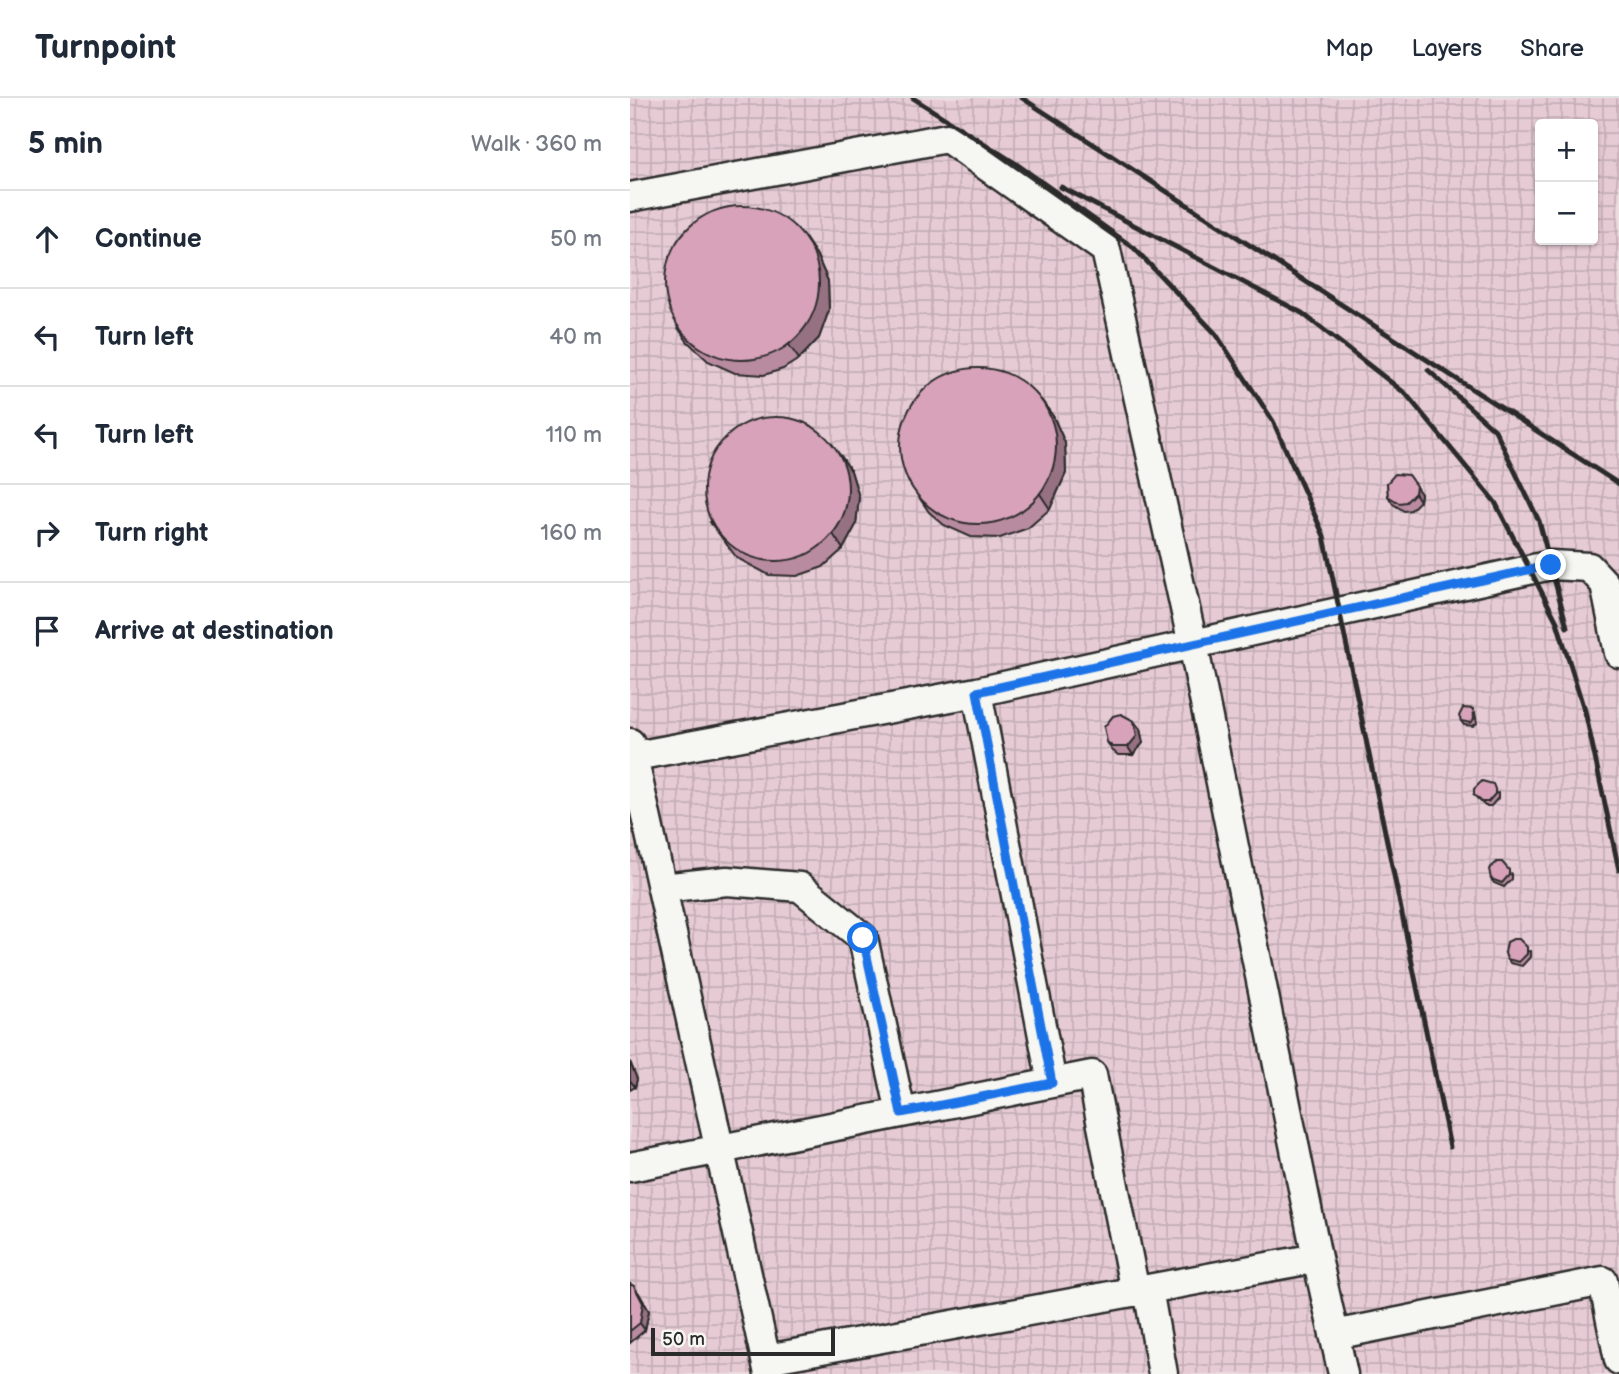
<!DOCTYPE html>
<html lang="en">
<head>
<meta charset="utf-8">
<style>
	body { margin:0; font-family:"Balsamiq Sans",sans-serif; background:#f6f6f7; color:#1f2937 }
	.controls { position:absolute; right:21px; top:21px; display:grid; overflow:hidden; border-radius:7px; box-shadow:0 2px 5px #0004 }
	.controls button { width:63px; height:63px; display:grid; place-items:center; padding:0; border:0; border-bottom:2px solid #e0e1e3; background:#fff; color:#1f2937; font:35px sans-serif }
	.scale { position:absolute; left:21px; bottom:18px; width:184px; box-sizing:border-box; padding-left:7px; border:4px solid #2b2b2b; border-top:0; font-size:19px; line-height:24px; white-space:nowrap; color:#2b2b2b; -webkit-text-stroke:5px #f6f6f2; paint-order:stroke }
	.stop { position:absolute; width:21px; height:21px; margin:-16px; border:5px solid #1a73e8; border-radius:50%; background:#fff }
	.stop.end { background:#1a73e8; border-color:#fff; box-shadow:0 2px 7px #0008 }
	.list { margin:0; padding:0; list-style:none }
	h2 { display:flex; justify-content:space-between; align-items:center; height:91px; margin:0; padding:0 28px; font-size:30px }
	h2 small { font-size:23px; font-weight:400; color:#747a83 }
	.list li { display:grid; grid-template-columns:46px 1fr auto; gap:21px; align-items:center; box-sizing:border-box; height:98px; padding:0 28px; border-top:2px solid #e0e1e3 }
	.list b { display:block; font-size:26px; white-space:nowrap }
	.list em { font-size:23px; font-style:normal; color:#747a83 }
	.icon { flex:none; width:38px; height:38px; fill:none; stroke:currentColor; stroke-width:2; stroke-linecap:round; stroke-linejoin:round }
	.map { position:relative; flex:none; width:989px; height:1276px; overflow:hidden }
	header { display:flex; align-items:center; gap:42px; box-sizing:border-box; height:98px; padding:0 35px; background:#fff; border-bottom:2px solid #e0e1e3 }
	header strong { font-size:33px }
	nav { display:flex; gap:38px; margin-inline-start:auto; font-size:24px }
	main { display:flex }
	aside { flex:1; background:#fff }
	.map>svg:first-child { display:block }
	.industrial { fill:url(#industrial-grid); fill-rule:evenodd }
	.lines { fill:none; stroke-linecap:round; stroke-linejoin:round }
	.minor-casing { stroke:#2b2b2b; stroke-width:33 }
	.minor { stroke:#f6f6f2; stroke-width:28 }
	.rail { stroke:#2b2b2b; stroke-width:5 }
	.wall { fill:#b98ba0; stroke:#2b2b2b; stroke-width:2 }
	.shaded-wall { fill:#967182; stroke:#2b2b2b; stroke-width:2 }
	.building { fill:#d7a2ba; stroke:#2b2b2b; stroke-width:2 }
	.route { stroke:#1a73e8; stroke-width:9 }
</style>
</head>
<body>
<header>
<strong>Turnpoint</strong>
<nav><a>Map</a><a>Layers</a><a>Share</a></nav>
</header>
<main>
<aside>
<h2>5 min<small>Walk · 360 m</small></h2>
<ul class="list">
<li><svg class="icon" aria-label="ahead" viewBox="0 0 24 24"><path d="M12 20V5M6 11l6-6 6 6"/></svg><div><b>Continue</b></div><em>50 m</em></li>
<li><svg class="icon" aria-label="left" viewBox="0 0 24 24"><path d="M17 20v-9H6M10 6l-5 5 5 5"/></svg><div><b>Turn left</b></div><em>40 m</em></li>
<li><svg class="icon" aria-label="left" viewBox="0 0 24 24"><path d="M17 20v-9H6M10 6l-5 5 5 5"/></svg><div><b>Turn left</b></div><em>110 m</em></li>
<li><svg class="icon" aria-label="right" viewBox="0 0 24 24"><path d="M7 20v-9h11M14 6l5 5-5 5"/></svg><div><b>Turn right</b></div><em>160 m</em></li>
<li><svg class="icon" aria-label="arrive" viewBox="0 0 24 24"><path d="M6 21V4h12l-3 4 3 4H6"/></svg><div><b>Arrive at destination</b></div></li>
</ul>
</aside>
<div class="map">
<svg width="989" height="1276" viewBox="0 0 989 1276">
	<defs>
		<pattern id="industrial-grid" width="8" height="8" patternUnits="userSpaceOnUse" patternTransform="scale(1.75)"><rect width="8" height="8" fill="#e6cbd5"/><path d="M0 4h8M4 0v8" fill="none" stroke="#c5aeb7"/></pattern>
	</defs>
	<rect width="100%" height="100%" fill="#eddde1"/>
	<filter id="ink" filterUnits="userSpaceOnUse"><feTurbulence type="fractalNoise" baseFrequency=".0143" numOctaves="2"/><feDisplacementMap in="SourceGraphic" scale="14" xChannelSelector="R" yChannelSelector="G"/><feConvolveMatrix kernelMatrix="1 2 1 2 8 2 1 2 1" color-interpolation-filters="sRGB"/></filter>
	<g filter="url(#ink)">
		<path class="industrial" d="M 0,0 L 989,0 L 989,1276 L 0,1276 ZM 910,26 L 963,26 L 963,142 L 910,142 Z"/>
		<g class="lines">
			<g class="minor-casing">
				<path id="minor" d="M 0,99 L 317,40 L 476,152 L 564,551 L 687,1160 L 137,1261
					M 347,594 L 921,467 L 959,469 L 975,486 L 989,555
					M 0,645 L 139,1276
					M 0,659 L 347,594 L 422,985
					M 32,790 L 97,783 L 170,789 L 233,840 L 271,1015
					M 0,1069 L 462,977 L 505,1194
					M 687,1160 L 713,1276
					M 518,1191 L 533,1276
					M 704,1237 L 973,1183 L 989,1262"/>
			</g>
			<use href="#minor" class="minor"/>
			<path class="rail" d="M 283,0 L 385,65 L 504,150 L 586,236 L 643,323 L 694,438 L 820,1049
				M 392,0 L 989,386
				M 431,89 L 672,215 L 776,296 L 865,404 L 927,524 L 956,618
				M 798,272 L 865,332 L 909,423 L 937,529
				M 954,608 L 989,772"/>
		</g>
		<path class="wall" d="M 186,156 L 198,183 L 199,212 L 189,240 L 169,261 L 153,271 L 134,277 L 105,275 L 78,263 L 57,243 L 47,228 Z
			M 423,318 L 435,345 L 436,375 L 420,411 L 398,430 L 370,440 L 341,439 L 314,427 L 299,414 L 278,383 Z
			M 211,358 L 221,373 L 229,399 L 226,427 L 213,451 L 193,469 L 167,478 L 139,477 L 107,460 L 80,424 Z
			M 757,385 L 791,396 L 790,403 L 781,412 L 774,413 L 763,406 L 758,398 Z
			M 845,615 L 847,625 L 843,628 L 834,627 L 831,623 Z
			M 510,631 L 513,645 L 503,657 L 488,657 L 482,652 L 477,644 Z
			M 868,695 L 868,700 L 861,708 L 855,708 L 844,697 Z
			M 882,776 L 882,781 L 874,789 L 864,785 L 861,781 Z
			M 900,853 L 900,859 L 892,868 L 880,865 L 875,855 Z
			M 0,964 L 7,981 L 5,989 L 0,992 Z
			M 0,1186 L 9,1195 L 19,1213 L 15,1232 L 0,1245 Z"/>
		<path class="shaded-wall" d="M 176,141 L 186,156 L 198,183 L 199,212 L 189,240 L 169,261 L 159,247 Z
			M 413,304 L 423,318 L 435,345 L 436,375 L 420,411 L 410,396 Z
			M 211,358 L 221,373 L 229,399 L 226,427 L 213,451 L 203,436 Z
			M 778,377 L 791,396 L 790,403 L 785,395 Z
			M 504,623 L 510,631 L 513,645 L 503,657 L 498,649 Z
			M 0,964 L 7,981 L 5,989 L 0,982 Z
			M 4,1188 L 19,1213 L 15,1232 L 10,1225 Z"/>
		<path class="building" d="M35 185a77 77 0 1 1 154 0a77 77 0 1 1-154 0Z
			M270 348a78 78 0 1 1 156 0a78 78 0 1 1-156 0Z
			M74 391a72 72 0 1 1 144 0a72 72 0 1 1-144 0Z
			M 765,376 L 778,377 L 786,388 L 785,395 L 776,404 L 769,405 L 758,398 L 757,385 Z
			M 833,610 L 843,611 L 844,621 L 841,625 L 831,623 L 829,618 Z
			M 491,616 L 504,623 L 507,638 L 498,649 L 483,649 L 477,644 L 474,629 L 483,618 Z
			M 852,683 L 863,686 L 865,691 L 865,696 L 858,704 L 852,704 L 844,697 L 844,691 Z
			M 867,764 L 872,764 L 879,772 L 879,777 L 872,785 L 861,781 L 859,771 Z
			M 883,841 L 889,841 L 897,849 L 897,856 L 889,864 L 877,861 L 875,855 L 877,844 Z
			M 0,1186 L 4,1188 L 13,1205 L 10,1225 L 0,1233 Z"/>
	</g>
	<g class="lines" filter="url(#ink)">
		<path class="route" d="M 233,840 L 271,1015 L 422,985 L 347,594 L 921,467"/>
	</g>
</svg>
<div class="controls">
<button>+</button>
<button>−</button>
</div>
<div class="scale">50 m</div>
<div class="stop" style="left:233px;top:840px"></div>
<div class="stop end" style="left:921px;top:467px"></div>
</div>
</main>
</body>
</html>
